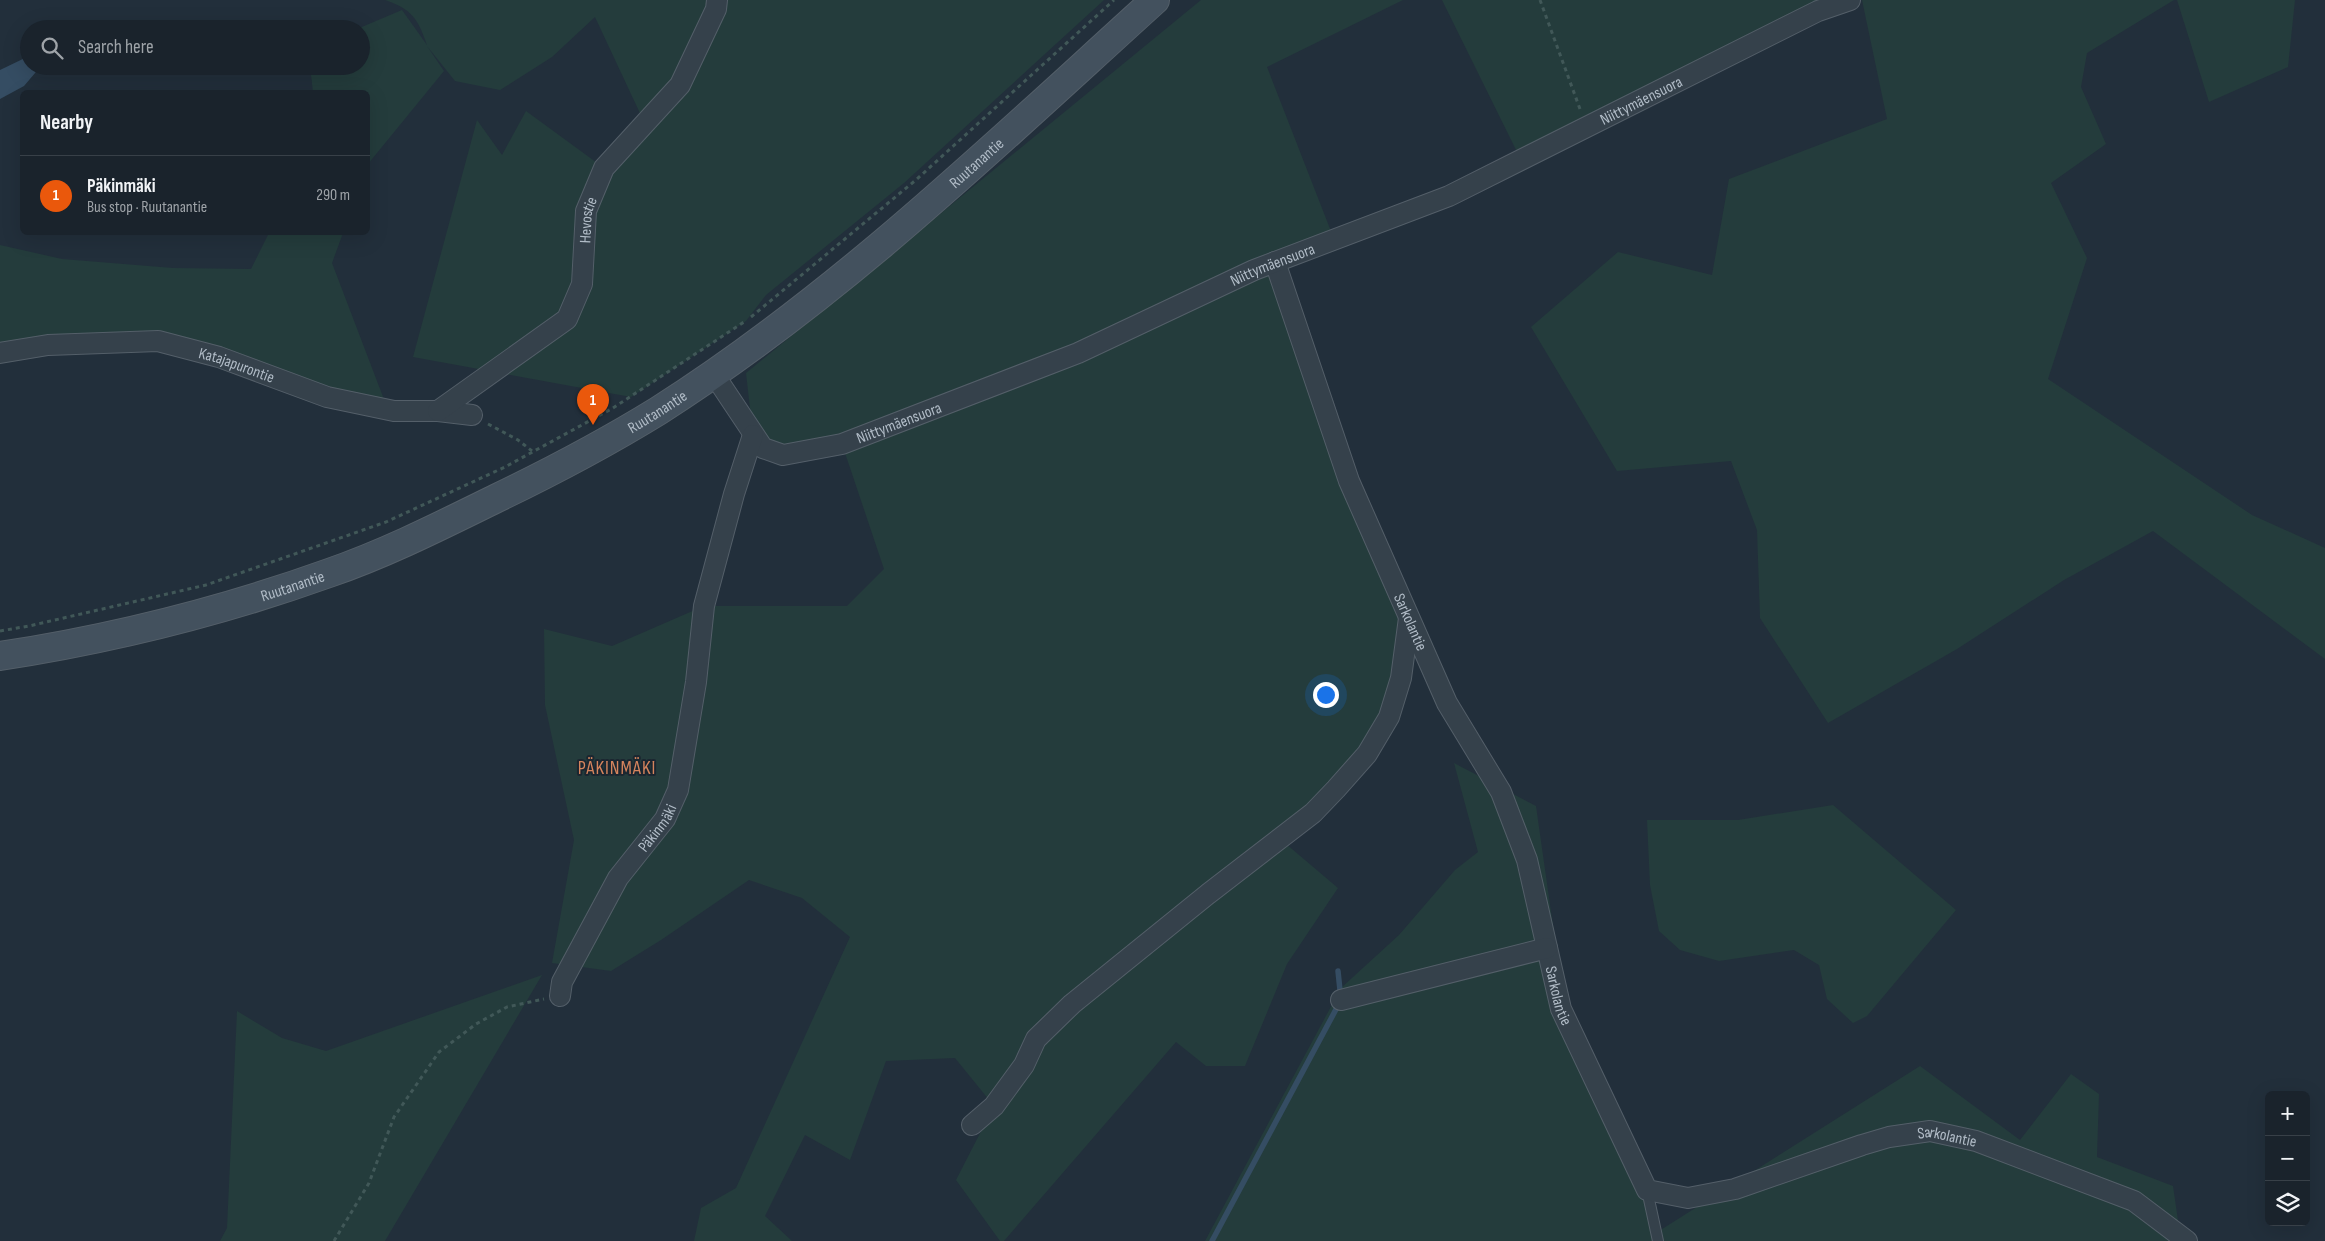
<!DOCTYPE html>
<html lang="en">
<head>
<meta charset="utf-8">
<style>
	body { margin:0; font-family:"Sofia Sans Condensed",sans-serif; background:#232b34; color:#f1f3f6 }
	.controls { position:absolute; right:15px; bottom:15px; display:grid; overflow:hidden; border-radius:8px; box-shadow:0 5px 20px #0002 }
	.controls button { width:45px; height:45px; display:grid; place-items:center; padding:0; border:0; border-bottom:1px solid #384048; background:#1a232c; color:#f1f3f6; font:25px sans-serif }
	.you { position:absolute; left:1325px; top:694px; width:18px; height:18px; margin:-12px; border:4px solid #fff; border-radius:50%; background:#1a73e8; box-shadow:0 0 0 8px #1a73e833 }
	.badge { display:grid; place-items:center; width:32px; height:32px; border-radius:50%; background:#ea580c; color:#fff; font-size:16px; font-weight:700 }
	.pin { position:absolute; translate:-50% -41px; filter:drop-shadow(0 1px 2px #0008) }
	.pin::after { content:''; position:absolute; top:26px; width:18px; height:15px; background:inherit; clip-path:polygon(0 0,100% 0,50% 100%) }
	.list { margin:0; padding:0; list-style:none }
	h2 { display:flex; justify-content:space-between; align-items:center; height:65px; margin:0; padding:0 20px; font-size:21px }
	h2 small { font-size:16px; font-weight:400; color:#9fa4a9 }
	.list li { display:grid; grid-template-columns:32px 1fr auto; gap:15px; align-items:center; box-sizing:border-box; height:80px; padding:0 20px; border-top:1px solid #384048 }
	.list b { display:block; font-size:19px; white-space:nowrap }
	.list p { margin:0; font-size:16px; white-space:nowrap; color:#9fa4a9 }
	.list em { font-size:16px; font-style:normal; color:#9fa4a9 }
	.icon { flex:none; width:28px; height:28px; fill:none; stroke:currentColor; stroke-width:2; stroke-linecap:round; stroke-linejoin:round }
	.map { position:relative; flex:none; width:2325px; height:1241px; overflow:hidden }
	.search { position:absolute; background:#1a232c; box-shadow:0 5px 20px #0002; left:20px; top:20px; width:350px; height:55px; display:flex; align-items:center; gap:12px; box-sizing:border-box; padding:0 18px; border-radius:28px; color:#9fa4a9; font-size:19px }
	.panel { position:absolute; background:#1a232c; box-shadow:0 5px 20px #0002; left:20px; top:90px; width:350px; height:145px; border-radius:8px }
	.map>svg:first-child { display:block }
	.green { fill:#243c3c }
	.water { fill:#354d63 }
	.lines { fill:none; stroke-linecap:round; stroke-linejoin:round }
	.stream { stroke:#354d63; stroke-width:5.5 }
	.lane-casing { stroke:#545f69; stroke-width:12 }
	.street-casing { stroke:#545f69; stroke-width:22 }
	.secondary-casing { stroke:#545f69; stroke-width:30 }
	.path { stroke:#415858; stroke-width:3; stroke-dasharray:4 4; stroke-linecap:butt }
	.lane { stroke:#35414b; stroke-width:10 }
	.street { stroke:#35414b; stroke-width:20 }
	.secondary { stroke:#43515e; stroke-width:28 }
	.labels { text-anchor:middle; stroke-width:4; stroke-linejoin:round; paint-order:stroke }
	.street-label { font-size:16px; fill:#b1bcc7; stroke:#1b2630 }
	.quarter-label { font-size:19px; letter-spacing:1px; fill:#d5845d; stroke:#1b2630 }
</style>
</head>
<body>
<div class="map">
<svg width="2325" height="1241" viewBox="0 0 2325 1241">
	<rect width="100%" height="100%" fill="#222f3b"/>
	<path class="green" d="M 385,0 L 1104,0 L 904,183 L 766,295 L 746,321 L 631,397 L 413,357 L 477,120 L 502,155 L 526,111 L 604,168 L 645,124 L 595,17 L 552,57 L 500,90 L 455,81 L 427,46 L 444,71 L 368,164 L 368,92 L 313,92 L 310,66 L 361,66 L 361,29 L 357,29 L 402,10 L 427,45 C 418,19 412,9 385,0 Z
		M 1201,0 L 1403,0 L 1267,67 L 1334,239 L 1276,262 L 1409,618 L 1389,717 L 1279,838 L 1338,888 L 1287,964 L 1245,1066 L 1206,1066 L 1176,1042 L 1004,1241 L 1000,1241 L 956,1180 L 994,1106 L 955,1058 L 886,1061 L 850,1160 L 805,1135 L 765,1216 L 792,1241 L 694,1241 L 701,1208 L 736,1188 L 850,937 L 802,898 L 749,880 L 661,940 L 611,971 L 552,963 L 574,840 L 545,705 L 544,629 L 612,646 L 704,606 L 847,606 L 884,569 L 842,444 L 783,455 L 753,435 L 746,373 Z
		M 1442,0 L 1850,0 L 1521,160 Z
		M 1862,0 L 2174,0 L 2087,53 L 2081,87 L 2106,144 L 2051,183 L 2087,258 L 2048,379 L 2252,515 L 2325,548 L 2325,659 L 2153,531 L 2064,580 L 1957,649 L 1828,723 L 1760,618 L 1757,530 L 1731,461 L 1617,471 L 1531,327 L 1618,252 L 1712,275 L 1729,179 L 1887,119 Z
		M 2177,0 L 2295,0 L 2288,67 L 2209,102 Z
		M 269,233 L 343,233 L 332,263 L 385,402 L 327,397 L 158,341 L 0,353 L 0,245 L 62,259 L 173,268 L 251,269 Z
		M 1454,763 L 1536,806 L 1562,989 L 1659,1231 L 1920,1066 L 2020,1140 L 2071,1074 L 2099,1094 L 2097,1157 L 2173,1186 L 2181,1241 L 1205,1241 L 1341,988 L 1399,935 L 1455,870 L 1478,852 Z
		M 1833,805 L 1956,910 L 1867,1016 L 1853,1023 L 1827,999 L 1819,965 L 1794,950 L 1719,961 L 1680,950 L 1659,931 L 1650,885 L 1647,820 L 1738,820 Z
		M 542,975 L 385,1241 L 220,1241 L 227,1228 L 237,1011 L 282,1038 L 326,1051 Z"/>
	<path class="water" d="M 29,56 L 29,66 L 41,66 L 24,86 L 0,99 L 0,70 Z"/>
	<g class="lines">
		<path class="stream" d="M 1212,1241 L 1341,1000 L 1338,971"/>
		<g class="lane-casing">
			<path id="lane" d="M 1647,1190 L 1658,1241"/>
		</g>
		<g class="street-casing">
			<g id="street">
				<path id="s1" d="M 1275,262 L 1349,481 L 1447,703 L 1501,792 L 1527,860 L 1561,1009 L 1647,1190 L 1688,1198 L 1735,1189 L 1862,1145 L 1889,1137 L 1930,1131 L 1976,1141 L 2134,1201 L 2187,1241"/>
				<path id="s2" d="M 0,353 L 48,345 L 158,341 L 219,357 L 327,397 L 394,411 L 438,411 L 472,415"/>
				<path id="s3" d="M 713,373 L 763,448 L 783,455 L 842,444 L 1078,353 L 1254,270 L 1449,196 L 1818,11 L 1850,0"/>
				<path id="s4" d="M 438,411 L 567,319 L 582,284 L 586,211 L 604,168 L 680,85 L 716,9 L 717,0"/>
				<path id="s5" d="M 560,996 L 562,982 L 618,878 L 665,819 L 678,790 L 696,682 L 704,606 L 734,494 L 753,435"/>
				<path d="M 1341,1000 L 1547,948"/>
				<path d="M 972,1125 L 994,1106 L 1024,1065 L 1036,1039 L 1072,1004 L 1208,894 L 1313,813 L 1336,789 L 1367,754 L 1389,717 L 1401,678 L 1409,618"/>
			</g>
		</g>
		<g class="secondary-casing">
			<g id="secondary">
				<path id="s6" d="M 0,656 C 111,639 223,611 329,573 C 387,553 442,525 497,498 C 551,472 606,443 658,411 C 840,295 996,144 1155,0"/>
			</g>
		</g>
		<path class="path" d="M 1540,0 L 1580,109
			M 751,317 L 917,179 L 1114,0
			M 488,424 L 518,440 L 532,451
			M 0,631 L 29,626 L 206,585 L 386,522 L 505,467 L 613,408 L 744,322
			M 334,1241 L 369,1183 L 394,1117 L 439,1052 L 476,1024 L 507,1007 L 544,999"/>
		<use href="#lane" class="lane"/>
		<use href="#street" class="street"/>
		<use href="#secondary" class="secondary"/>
	</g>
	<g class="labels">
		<g class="street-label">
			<text dy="6" stroke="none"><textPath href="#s3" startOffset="1042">Niittymäensuora</textPath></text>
			<text dy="6" stroke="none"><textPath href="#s6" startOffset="1111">Ruutanantie</textPath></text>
			<text dy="6" stroke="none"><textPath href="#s4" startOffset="261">Hevostie</textPath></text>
			<text dy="6" stroke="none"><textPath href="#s3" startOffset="638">Niittymäensuora</textPath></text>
			<text dy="6" stroke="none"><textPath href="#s2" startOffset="241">Katajapurontie</textPath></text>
			<text dy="6" stroke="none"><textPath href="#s6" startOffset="706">Ruutanantie</textPath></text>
			<text dy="6" stroke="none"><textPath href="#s3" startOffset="232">Niittymäensuora</textPath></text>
			<text dy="6" stroke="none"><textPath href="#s6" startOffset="301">Ruutanantie</textPath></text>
			<text dy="6" stroke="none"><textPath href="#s1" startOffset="385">Sarkolantie</textPath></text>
			<text dy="6" stroke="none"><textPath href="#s5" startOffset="196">Päkinmäki</textPath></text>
			<text dy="6" stroke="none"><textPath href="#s1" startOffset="790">Sarkolantie</textPath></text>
			<text dy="6" stroke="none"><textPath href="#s1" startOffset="1315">Sarkolantie</textPath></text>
		</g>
		<g class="quarter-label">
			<text x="617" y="774">PÄKINMÄKI</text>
		</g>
	</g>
</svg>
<div class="controls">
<button>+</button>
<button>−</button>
<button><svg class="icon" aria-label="layers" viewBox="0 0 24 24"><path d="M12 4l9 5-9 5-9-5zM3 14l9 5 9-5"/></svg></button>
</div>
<div class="you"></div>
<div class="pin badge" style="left:593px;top:425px">1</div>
<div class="search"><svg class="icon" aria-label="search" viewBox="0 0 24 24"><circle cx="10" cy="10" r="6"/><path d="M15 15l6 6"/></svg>Search here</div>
<section class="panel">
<h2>Nearby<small></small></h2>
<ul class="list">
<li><span class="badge">1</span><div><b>Päkinmäki</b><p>Bus stop · Ruutanantie</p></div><em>290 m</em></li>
</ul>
</section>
</div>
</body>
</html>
